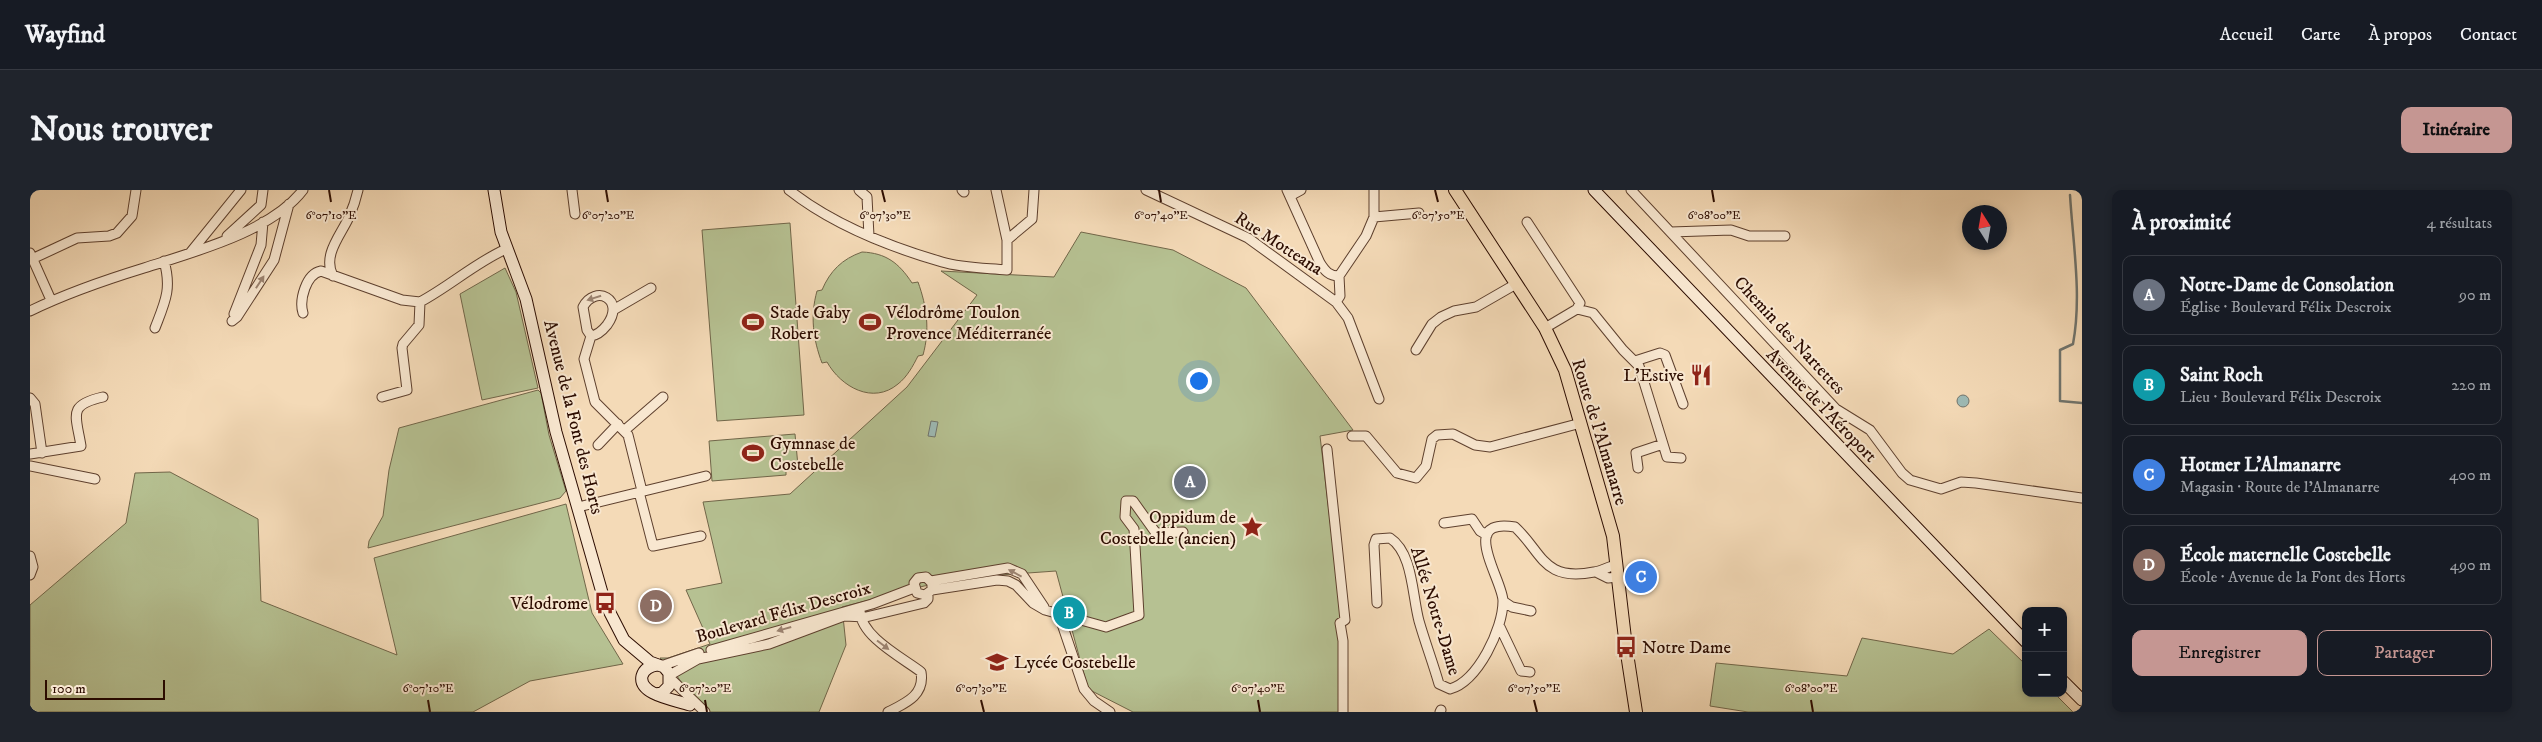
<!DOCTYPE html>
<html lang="fr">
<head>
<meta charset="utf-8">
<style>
	body { margin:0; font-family:"IM FELL DW Pica",serif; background:#20242c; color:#f1f3f6 }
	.controls { position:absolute; right:15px; bottom:15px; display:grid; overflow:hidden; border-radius:10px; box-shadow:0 2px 8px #0003 }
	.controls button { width:45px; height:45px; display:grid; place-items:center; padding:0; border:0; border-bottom:1px solid #363941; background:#171b24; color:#f1f3f6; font:25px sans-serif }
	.compass { position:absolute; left:1932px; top:15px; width:45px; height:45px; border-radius:50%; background:#171b24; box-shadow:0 2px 8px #0003; rotate:349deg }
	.scale { position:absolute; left:15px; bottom:12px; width:120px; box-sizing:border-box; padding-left:5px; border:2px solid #2c0c00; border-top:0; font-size:14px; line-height:18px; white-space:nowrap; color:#2c0c00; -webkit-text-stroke:4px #f8e7d0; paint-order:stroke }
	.you { position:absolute; left:1168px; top:190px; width:18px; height:18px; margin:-12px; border:4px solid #fff; border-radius:50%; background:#1a73e8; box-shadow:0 0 0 8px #1a73e833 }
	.badge { display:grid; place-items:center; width:32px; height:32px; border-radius:50%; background:#c59692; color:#fff; font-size:16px; font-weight:700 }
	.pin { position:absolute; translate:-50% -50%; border:2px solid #fff; box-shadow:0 1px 5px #0006 }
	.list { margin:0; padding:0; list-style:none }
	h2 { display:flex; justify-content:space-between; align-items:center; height:65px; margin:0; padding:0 20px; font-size:21px }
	h2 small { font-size:16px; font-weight:400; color:#9ea1a6 }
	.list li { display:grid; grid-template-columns:32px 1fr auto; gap:15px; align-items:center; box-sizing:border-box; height:80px; margin:0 10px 10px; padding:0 10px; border:1px solid #363941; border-radius:10px }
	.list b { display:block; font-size:19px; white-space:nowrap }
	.list p { margin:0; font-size:16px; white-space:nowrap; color:#9ea1a6 }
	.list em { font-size:16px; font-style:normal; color:#9ea1a6 }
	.actions { display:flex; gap:10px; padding:15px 20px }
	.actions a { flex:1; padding:11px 0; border:1px solid #c59692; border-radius:10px; text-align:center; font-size:18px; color:#c59692 }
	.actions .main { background:#c59692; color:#111 }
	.map { position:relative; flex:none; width:2052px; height:522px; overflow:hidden; border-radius:10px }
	header { display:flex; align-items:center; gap:30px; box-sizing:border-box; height:70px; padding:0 25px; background:#171b24; border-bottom:1px solid #363941 }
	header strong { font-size:24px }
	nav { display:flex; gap:28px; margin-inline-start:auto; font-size:18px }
	.intro { display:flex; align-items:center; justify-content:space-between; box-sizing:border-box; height:120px; padding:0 30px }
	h1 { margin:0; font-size:35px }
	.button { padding:12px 22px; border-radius:10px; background:#c59692; color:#111; font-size:18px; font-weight:700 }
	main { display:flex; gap:30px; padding:0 30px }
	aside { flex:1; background:#171b24; border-radius:10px; box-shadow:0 2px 8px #0003 }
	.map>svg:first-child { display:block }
	.green { fill:#b6c192; stroke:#716649 }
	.water { fill:#9dbab5; stroke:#70746d }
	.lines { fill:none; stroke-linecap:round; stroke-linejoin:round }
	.stream { stroke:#70746d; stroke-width:2.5 }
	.street-casing { stroke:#5e402e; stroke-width:11 }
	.secondary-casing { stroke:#2c0c00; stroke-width:13 }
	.primary-casing { stroke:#2c0c00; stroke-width:14 }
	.street { stroke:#f8e7d0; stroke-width:9 }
	.secondary { stroke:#f8e7d0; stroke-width:11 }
	.primary { stroke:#f4dab7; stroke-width:12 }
	.oneway { fill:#9c8472 }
	.ticks { fill:none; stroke:#2c0c00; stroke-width:2 }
	.labels { text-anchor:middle; stroke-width:4; stroke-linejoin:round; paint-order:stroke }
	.street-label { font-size:18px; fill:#2c0c00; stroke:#f8e7d0 }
	.poi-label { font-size:18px; fill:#2c0c00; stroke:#f8e7d0; text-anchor:start }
	.ticks-label { font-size:12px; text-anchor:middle; fill:#2c0c00; stroke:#f8e7d0; stroke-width:4; stroke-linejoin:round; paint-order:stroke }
</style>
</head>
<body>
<header>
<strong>Wayfind</strong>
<nav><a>Accueil</a><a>Carte</a><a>À propos</a><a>Contact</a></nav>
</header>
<div class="intro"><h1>Nous trouver</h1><a class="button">Itinéraire</a></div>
<main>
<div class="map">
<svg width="2052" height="522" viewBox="0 0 2052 522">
	<rect width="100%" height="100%" fill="#f4dab7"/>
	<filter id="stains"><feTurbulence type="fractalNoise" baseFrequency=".004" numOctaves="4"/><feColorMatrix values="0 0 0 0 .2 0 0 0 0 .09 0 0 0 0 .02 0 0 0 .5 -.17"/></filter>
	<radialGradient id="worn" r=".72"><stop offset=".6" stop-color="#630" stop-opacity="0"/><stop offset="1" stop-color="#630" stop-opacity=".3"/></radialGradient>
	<path class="green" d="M 760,33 L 774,225 L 687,231 L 672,40 Z
		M 1051,42 L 1143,60 L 1216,98 L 1323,240 L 1290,246 L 1309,406 L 1317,522 L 1103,522 L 1058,499 L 1026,381 L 970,385 L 894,396 L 812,417 L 816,455 L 789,522 L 671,522 L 645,483 L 630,468 L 638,468 L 680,454 L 656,400 L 692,393 L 673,312 L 760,304 L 877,197 L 947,105 L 911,81 L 1024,87 Z
		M 832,62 C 856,63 869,73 882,93 L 888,92 C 897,117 900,140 893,165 L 888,166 C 883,176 877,187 868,194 C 843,215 811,197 797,172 L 792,173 C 783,149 780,126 787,101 L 792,100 C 800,81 812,69 832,62 Z
		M 475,78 L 486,102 L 508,198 L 452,210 L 430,104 Z
		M 508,200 L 511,203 L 519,245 L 536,301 L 530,308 L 338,358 L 339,351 L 353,326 L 359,280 L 369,238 Z
		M 765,244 L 768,276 L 756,277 L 756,285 L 682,291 L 679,251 Z
		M 140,282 L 228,329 L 231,411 L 367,465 L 344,368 L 536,314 L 562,423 L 593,474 L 500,491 L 443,522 L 0,522 L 0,415 L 96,333 L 105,283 Z
		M 1959,439 L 1996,475 L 1996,503 L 2024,503 L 2043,522 L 1718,522 L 1680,516 L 1686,473 L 1817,486 L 1832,448 L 1923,464 Z"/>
	<path class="water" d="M1927 211a6 6 0 1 1 12 0a6 6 0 1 1-12 0Z
		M 901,231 L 908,232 L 905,247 L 898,246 Z"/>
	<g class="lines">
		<path class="stream" d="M 2040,5 C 2043,54 2052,106 2043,154 L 2030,160 L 2030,211 L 2052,213"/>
		<g class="street-casing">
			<path id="street" d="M 542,0 L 545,24
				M 759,0 C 802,34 860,57 912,72 C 932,78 956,78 977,80 L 977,50 L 1002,29 L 1004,0
				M 829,0 L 837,7 L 839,46
				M 932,0 L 934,2
				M 966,0 L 977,50
				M 1116,0 L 1218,48 L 1306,112 L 1318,128 L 1349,209
				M 1257,0 L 1290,73 C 1295,81 1299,86 1309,86
				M 1601,0 L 1806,219 L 1840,240 L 1872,283 L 1880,290 L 1911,299 L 1931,292 L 1946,293 L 2052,308
				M 1260,6 L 1271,0
				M 1344,27 L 1389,23
				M 1497,32 L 1550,113 L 1547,119 L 1515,138
				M 1641,42 L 1701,40 L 1719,46 L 1755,46
				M 197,46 L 231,15 L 233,0
				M 0,63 L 21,110
				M 160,63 L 211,0
				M 2,69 L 47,48 L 79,46 L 87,43 L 102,26 L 106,0
				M 303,86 C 292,65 311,45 319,27 C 323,18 326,9 328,0
				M 1306,112 L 1310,106 L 1309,86 L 1336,46 L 1344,27 L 1344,0
				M 585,119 L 621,98
				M 1547,119 L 1563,123 L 1593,160 L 1609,176 L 1637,267 L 1651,268
				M 0,121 C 37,103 75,90 114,78 C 163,62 241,42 273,0
				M 273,123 C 269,110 276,84 291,81 L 372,110 L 390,112
				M 204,124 L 231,55 L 233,32
				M 202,131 L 207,127 L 244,70 L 259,14
				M 125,138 C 135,112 142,99 134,71
				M 561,146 L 557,140 L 553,117 C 565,94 596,109 577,135 C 573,140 568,145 561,146 L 554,169 L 565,212 L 598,245 L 612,301
				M 1386,160 L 1402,134 L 1411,127 L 1424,121 L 1446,117 L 1486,94
				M 1605,171 L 1630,163 L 1635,165 L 1653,214
				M 352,207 L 377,200 L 372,158 L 373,154 L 389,135 L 390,112 C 420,96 445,73 476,59
				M 0,208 L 5,214 L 12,263
				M 595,240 L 633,207
				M 1322,246 L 1336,246 L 1367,283 L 1386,288 L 1396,276 L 1402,249 L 1407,245 L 1423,244 L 1445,255 L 1460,257 L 1551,233
				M 568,255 L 588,234
				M 1297,259 L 1315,430 L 1310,433 L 1313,451 L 1313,522
				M 0,264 L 51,256 C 46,225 37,215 73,207
				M 0,276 L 65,289
				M 1608,278 L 1606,263 L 1633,254
				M 609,302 L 623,356 L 671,346
				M 548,317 L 676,286
				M 1414,333 L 1442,329 L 1450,341 L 1457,345
				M 0,366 L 3,377 L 0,385
				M 1566,382 L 1578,388 L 1588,387
				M 901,391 L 978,378 L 992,384 L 1014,417
				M 902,400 L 902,393 L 896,387 L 888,388 L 884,393 L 887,403 L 895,405 L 902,400 L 967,390 L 978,391 L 986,395 L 1003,413 L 1015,420 L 1076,437 L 1109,425 L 1104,339 L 1095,327 L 1096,311 L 1103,311 L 1126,343 L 1153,342
				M 1473,411 L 1482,417 L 1501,421
				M 1347,413 L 1344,355 L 1346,349 L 1360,348 C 1383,363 1382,405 1389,431 C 1395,452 1403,473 1409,494 L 1420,499 C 1448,491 1473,439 1473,411 C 1473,390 1427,327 1485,337 C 1513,363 1513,392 1564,382 C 1572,381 1579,376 1587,375
				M 830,421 C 831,447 873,468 891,482 C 895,505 876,513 858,522
				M 1032,425 L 1032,434 L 1054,499 L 1064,511 L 1080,522
				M 1470,437 L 1491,481 L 1500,482
				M 681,460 L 842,414 L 884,398
				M 631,476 L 669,463
				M 640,485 L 668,469 L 739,454 L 814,426 L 836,427 L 894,413 L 898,409 L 898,404
				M 641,489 L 675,522
				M 1410,522 L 1411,520"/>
		</g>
		<g class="secondary-casing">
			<path id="secondary" d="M 464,0 L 471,42 L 496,109 L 526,242 L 575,413 L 594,450 L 620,472 L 634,477 L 639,483 L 639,496 L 632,503 L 626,504
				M 1564,0 L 1996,452
				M 627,475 C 620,476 614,479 612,486 C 608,505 646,510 660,515
				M 2033,491 L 2052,510"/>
		</g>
		<g class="primary-casing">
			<path id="primary" d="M 1425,0 L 1515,138 L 1535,180 L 1583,346 L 1596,457 L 1606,522"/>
		</g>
		<use href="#street" class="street"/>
		<use href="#secondary" class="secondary"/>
		<use href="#primary" class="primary"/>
	</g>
	<defs><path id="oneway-solid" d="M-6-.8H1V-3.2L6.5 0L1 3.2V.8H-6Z" transform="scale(1.25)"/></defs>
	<g class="oneway">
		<use href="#oneway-solid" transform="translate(230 92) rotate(-57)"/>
		<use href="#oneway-solid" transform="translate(564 108) rotate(162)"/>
		<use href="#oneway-solid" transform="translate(985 383) rotate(-152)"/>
		<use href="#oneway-solid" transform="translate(754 439) rotate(164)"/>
		<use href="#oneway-solid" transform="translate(853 455) rotate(37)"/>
	</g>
	<path class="ticks" d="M 299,0 L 301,12M 576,0 L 578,12M 852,0 L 855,12M 1129,0 L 1131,12M 1405,0 L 1408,12M 1682,0 L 1684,12M 398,510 L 400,522M 675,510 L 677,522M 951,510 L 954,522M 1228,510 L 1230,522M 1504,510 L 1507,522M 1781,510 L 1783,522"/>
	<defs>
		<g id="stadium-bare" transform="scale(1.725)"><path d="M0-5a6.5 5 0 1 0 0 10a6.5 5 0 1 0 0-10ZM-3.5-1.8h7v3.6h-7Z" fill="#8f2418" stroke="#f8e7d0" stroke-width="2.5" paint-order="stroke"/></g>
		<g id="restaurant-bare" transform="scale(1.725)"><path d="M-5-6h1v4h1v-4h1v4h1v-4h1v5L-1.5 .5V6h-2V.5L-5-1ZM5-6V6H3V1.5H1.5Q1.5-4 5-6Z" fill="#8f2418" stroke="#f8e7d0" stroke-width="2.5" paint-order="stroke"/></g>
		<g id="sight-bare" transform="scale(1.725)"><path d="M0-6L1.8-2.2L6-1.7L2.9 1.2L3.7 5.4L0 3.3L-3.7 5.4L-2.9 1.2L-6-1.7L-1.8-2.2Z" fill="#8f2418" stroke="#f8e7d0" stroke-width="2.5" paint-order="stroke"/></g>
		<g id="bus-bare" transform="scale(1.725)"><path d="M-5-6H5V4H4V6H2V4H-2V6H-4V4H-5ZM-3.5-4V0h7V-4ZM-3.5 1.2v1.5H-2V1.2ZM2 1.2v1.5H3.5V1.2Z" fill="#8f2418" stroke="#f8e7d0" stroke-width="2.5" paint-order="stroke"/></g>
		<g id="school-bare" transform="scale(1.725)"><path d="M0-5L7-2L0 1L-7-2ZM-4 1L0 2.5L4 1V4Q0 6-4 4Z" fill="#8f2418" stroke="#f8e7d0" stroke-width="2.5" paint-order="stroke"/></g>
	</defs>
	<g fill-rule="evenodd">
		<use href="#stadium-bare" x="723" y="132"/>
		<use href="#stadium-bare" x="840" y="132"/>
		<use href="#restaurant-bare" x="1671" y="185"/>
		<use href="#stadium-bare" x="723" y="263"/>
		<use href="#sight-bare" x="1222" y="337"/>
		<use href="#bus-bare" x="575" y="413"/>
		<use href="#bus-bare" x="1596" y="457"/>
		<use href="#school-bare" x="967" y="472"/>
	</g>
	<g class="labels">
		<g class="street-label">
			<text transform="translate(1249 53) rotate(33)" y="6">Rue Motteana</text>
			<text transform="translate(1760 145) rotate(47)" y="6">Chemin des Nartettes</text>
			<text transform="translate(1792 215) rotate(46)" y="6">Avenue de l'Aéroport</text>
			<text transform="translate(544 227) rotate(76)" y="6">Avenue de la Font des Horts</text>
			<text transform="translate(1570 242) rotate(73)" y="6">Route de l'Almanarre</text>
			<text transform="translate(1406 421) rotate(73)" y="6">Allée Notre-Dame</text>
			<text transform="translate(753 422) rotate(-16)" y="6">Boulevard Félix Descroix</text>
		</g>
		<g class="poi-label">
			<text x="740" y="128">Stade Gaby<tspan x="740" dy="21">Robert</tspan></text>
			<text x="856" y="128">Vélodrôme Toulon<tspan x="856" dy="21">Provence Méditerranée</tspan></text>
			<text x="1654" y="191" text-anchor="end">L'Estive</text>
			<text x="740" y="259">Gymnase de<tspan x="740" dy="21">Costebelle</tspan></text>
			<text x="1206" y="333" text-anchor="end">Oppidum de<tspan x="1206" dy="21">Costebelle (ancien)</tspan></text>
			<text x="558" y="419" text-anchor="end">Vélodrome</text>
			<text x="1612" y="463">Notre Dame</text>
			<text x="984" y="478">Lycée Costebelle</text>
		</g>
	</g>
	<g class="ticks-label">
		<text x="301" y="29">6°07'10"E</text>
		<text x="578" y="29">6°07'20"E</text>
		<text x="855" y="29">6°07'30"E</text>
		<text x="1408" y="29">6°07'50"E</text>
		<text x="1684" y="29">6°08'00"E</text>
		<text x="1131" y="29">6°07'40"E</text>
		<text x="398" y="502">6°07'10"E</text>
		<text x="675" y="502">6°07'20"E</text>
		<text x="951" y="502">6°07'30"E</text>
		<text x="1228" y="502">6°07'40"E</text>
		<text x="1504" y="502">6°07'50"E</text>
		<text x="1781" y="502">6°08'00"E</text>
	</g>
	<rect width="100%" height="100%" filter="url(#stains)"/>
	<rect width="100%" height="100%" fill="url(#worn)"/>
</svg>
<div class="controls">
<button>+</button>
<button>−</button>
</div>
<svg class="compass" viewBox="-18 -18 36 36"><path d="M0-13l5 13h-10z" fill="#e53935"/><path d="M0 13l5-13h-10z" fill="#9ea1a6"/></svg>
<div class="scale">100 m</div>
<div class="you"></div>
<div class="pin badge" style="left:1160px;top:292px;background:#6b7280">A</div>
<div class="pin badge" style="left:1039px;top:423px;background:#0f9aa8">B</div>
<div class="pin badge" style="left:1611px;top:387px;background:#3f7fe0">C</div>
<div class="pin badge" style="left:626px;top:416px;background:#8d6e63">D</div>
</div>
<aside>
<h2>À proximité<small>4 résultats</small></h2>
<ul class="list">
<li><span class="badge" style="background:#6b7280">A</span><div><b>Notre-Dame de Consolation</b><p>Église · Boulevard Félix Descroix</p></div><em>90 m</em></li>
<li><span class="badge" style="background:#0f9aa8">B</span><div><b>Saint Roch</b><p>Lieu · Boulevard Félix Descroix</p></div><em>220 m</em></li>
<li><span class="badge" style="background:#3f7fe0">C</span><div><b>Hotmer L'Almanarre</b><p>Magasin · Route de l'Almanarre</p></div><em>400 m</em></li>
<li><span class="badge" style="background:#8d6e63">D</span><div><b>École maternelle Costebelle</b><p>École · Avenue de la Font des Horts</p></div><em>490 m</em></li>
</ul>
<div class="actions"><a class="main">Enregistrer</a><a>Partager</a></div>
</aside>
</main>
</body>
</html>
